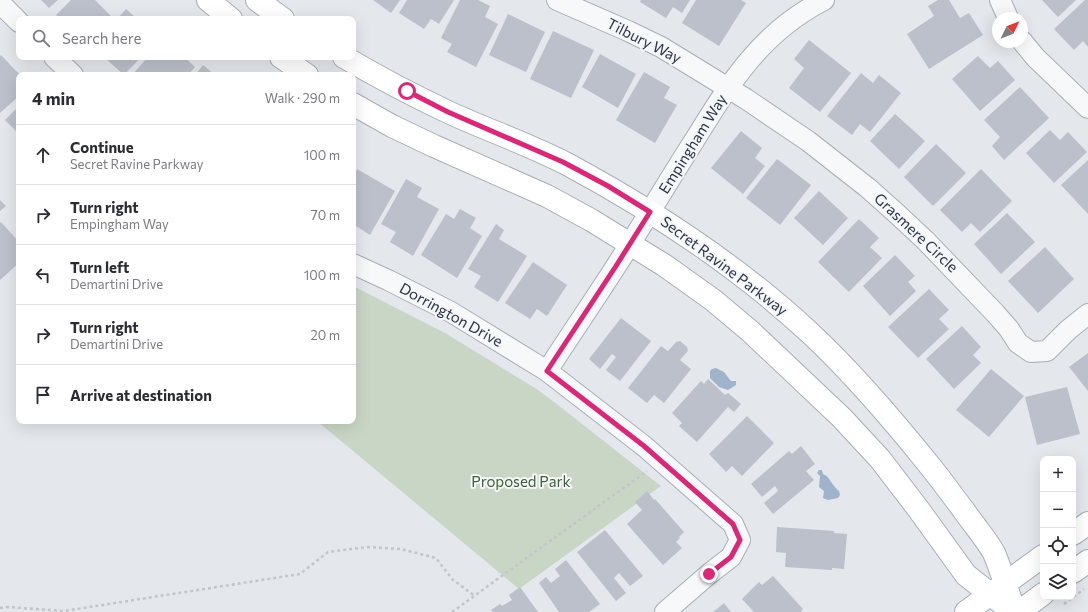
<!DOCTYPE html>
<html lang="en">
<head>
<meta charset="utf-8">
<style>
	body { margin:0; font-family:Commissioner,sans-serif; background:#f7f7f7; color:#2b2b33 }
	.controls { position:absolute; right:12px; bottom:12px; display:grid; overflow:hidden; border-radius:8px; box-shadow:0 4px 16px #0002 }
	.controls button { width:36px; height:36px; display:grid; place-items:center; padding:0; border:0; border-bottom:1px solid #e1e1e2; background:#fff; color:#2b2b33; font:20px sans-serif }
	.compass { position:absolute; left:992px; top:12px; width:36px; height:36px; border-radius:50%; background:#fff; box-shadow:0 4px 16px #0002; rotate:47deg }
	.stop { position:absolute; width:12px; height:12px; margin:-9px; border:3px solid #db2777; border-radius:50%; background:#fff }
	.stop.end { background:#db2777; border-color:#fff; box-shadow:0 1px 4px #0008 }
	.list { margin:0; padding:0; list-style:none }
	h2 { display:flex; justify-content:space-between; align-items:center; height:52px; margin:0; padding:0 16px; font-size:17px }
	h2 small { font-size:13px; font-weight:400; color:#7c7c81 }
	.list li { display:grid; grid-template-columns:26px 1fr auto; gap:12px; align-items:center; box-sizing:border-box; height:60px; padding:0 16px; border-top:1px solid #e1e1e2 }
	.list b { display:block; font-size:15px; white-space:nowrap }
	.list p { margin:0; font-size:13px; white-space:nowrap; color:#7c7c81 }
	.list em { font-size:13px; font-style:normal; color:#7c7c81 }
	.icon { flex:none; width:22px; height:22px; fill:none; stroke:currentColor; stroke-width:2; stroke-linecap:round; stroke-linejoin:round }
	.map { position:relative; flex:none; width:1088px; height:612px; overflow:hidden }
	.search { position:absolute; background:#fff; box-shadow:0 4px 16px #0002; left:16px; top:16px; width:340px; height:44px; display:flex; align-items:center; gap:10px; box-sizing:border-box; padding:0 14px; border-radius:8px; color:#7c7c81; font-size:15px }
	.panel { position:absolute; background:#fff; box-shadow:0 4px 16px #0002; left:16px; top:72px; width:340px; height:352px; border-radius:8px }
	.map>svg:first-child { display:block }
	.green { fill:#c9d6c5 }
	.water { fill:#9fb4cc }
	.building { fill:#bbc0ca }
	.lines { fill:none; stroke-linecap:round; stroke-linejoin:round }
	.minor-casing { stroke:#a9aeb7; stroke-width:22 }
	.secondary-casing { stroke:#a9aeb7; stroke-width:24 }
	.primary-casing { stroke:#a3abb8; stroke-width:24 }
	.path { stroke:#c2c5cb; stroke-width:2.5; stroke-dasharray:3 3; stroke-linecap:butt }
	.minor { stroke:#f7f8fa; stroke-width:20 }
	.secondary { stroke:#fff; stroke-width:22 }
	.primary { stroke:#fff; stroke-width:22 }
	.route { stroke:#db2777; stroke-width:5 }
	.labels { text-anchor:middle; stroke-width:4; stroke-linejoin:round; paint-order:stroke }
	.street-label { font-size:15px; fill:#2b3445; stroke:#f4f6f9 }
	.park-label { font-size:15px; fill:#3f6138; stroke:#f4f6f9 }
</style>
</head>
<body>
<div class="map">
<svg width="1088" height="612" viewBox="0 0 1088 612">
	<rect width="100%" height="100%" fill="#e4e7ec"/>
	<path class="green" d="M 353,286 L 445,333 L 538,390 L 558,405 L 661,486 L 519,589 L 317,421 L 353,421 Z"/>
	<path class="water" d="M 716,368 L 724,372 L 731,381 L 736,381 L 736,385 L 728,390 L 719,387 L 710,378 L 710,371 L 712,369 Z
		M 819,470 L 822,470 L 823,474 L 827,476 C 829,479 836,489 839,491 L 840,495 L 838,498 L 828,500 L 823,498 L 824,491 L 819,487 L 820,476 L 817,473 Z"/>
	<path class="building" d="M 41,0 L 58,0 L 49,8 Z
		M 71,0 L 95,0 L 111,16 L 108,19 L 61,19 L 56,15 Z
		M 373,0 L 400,0 L 391,13 Z
		M 407,0 L 454,0 L 439,24 L 431,19 L 424,29 L 399,13 Z
		M 460,0 L 478,0 L 490,6 L 485,17 L 498,24 L 476,67 L 447,52 L 452,44 L 441,38 Z
		M 641,0 L 690,0 L 682,13 L 673,7 L 666,18 L 640,2 Z
		M 696,0 L 741,0 L 746,3 L 719,46 L 682,23 Z
		M 938,0 L 949,0 L 960,18 L 969,13 L 983,35 L 929,69 L 907,34 L 934,16 L 928,6 Z
		M 1042,0 L 1076,0 L 1058,17 Z
		M 1085,0 L 1088,0 L 1088,47 L 1083,41 L 1074,50 L 1054,29 Z
		M 126,9 L 137,19 L 117,19 Z
		M 508,14 L 545,32 L 526,72 L 489,55 Z
		M 553,31 L 594,50 L 571,98 L 530,79 Z
		M 809,40 L 851,73 L 820,112 L 789,88 L 804,68 L 794,59 Z
		M 600,54 L 636,74 L 618,108 L 582,87 Z
		M 1,55 L 19,74 L 19,96 L 0,113 L 0,56 Z
		M 978,56 L 990,68 L 998,61 L 1015,80 L 980,111 L 952,79 Z
		M 104,57 L 141,57 L 124,75 Z
		M 148,57 L 184,57 L 195,67 L 188,75 L 132,75 Z
		M 203,65 L 215,75 L 195,75 Z
		M 644,72 L 670,87 L 664,98 L 677,105 L 655,143 L 616,120 Z
		M 861,73 L 873,83 L 879,75 L 901,93 L 870,132 L 860,124 L 852,135 L 827,116 Z
		M 1020,87 L 1049,118 L 1004,160 L 992,146 L 1000,137 L 984,120 Z
		M 19,106 L 19,134 L 5,120 Z
		M 895,114 L 925,141 L 899,169 L 870,141 Z
		M 1050,130 L 1060,140 L 1068,132 L 1087,152 L 1054,183 L 1026,153 Z
		M 741,131 L 762,148 L 755,158 L 765,166 L 743,194 L 711,168 Z
		M 936,144 L 966,173 L 933,206 L 904,177 Z
		M 777,159 L 811,185 L 780,225 L 746,198 Z
		M 1088,160 L 1088,214 L 1061,185 Z
		M 357,169 L 395,191 L 370,235 L 353,224 L 353,177 Z
		M 981,169 L 1012,201 L 980,232 L 971,223 L 962,232 L 940,210 Z
		M 406,179 L 422,188 L 417,197 L 439,209 L 413,256 L 390,242 L 396,232 L 381,224 Z
		M 819,191 L 848,218 L 823,245 L 794,218 Z
		M 0,200 L 6,206 L 0,211 Z
		M 460,209 L 476,218 L 470,228 L 482,236 L 457,278 L 421,255 L 446,214 L 454,219 Z
		M 1007,213 L 1035,242 L 1001,274 L 974,244 Z
		M 859,219 L 879,238 L 870,247 L 882,258 L 849,292 L 818,262 Z
		M 1,222 L 19,242 L 19,263 L 0,280 L 0,223 Z
		M 496,224 L 504,230 L 499,239 L 527,256 L 498,302 L 474,287 L 481,276 L 468,269 Z
		M 1045,247 L 1074,279 L 1038,313 L 1008,281 Z
		M 895,255 L 915,276 L 908,282 L 916,291 L 890,316 L 863,286 Z
		M 533,262 L 567,285 L 547,316 L 537,309 L 530,319 L 505,303 Z
		M 929,289 L 949,310 L 939,319 L 949,329 L 918,358 L 888,327 Z
		M 621,318 L 651,341 L 620,381 L 606,370 L 616,357 L 612,354 L 600,369 L 589,359 Z
		M 962,326 L 981,347 L 973,355 L 981,363 L 954,389 L 926,359 Z
		M 680,341 L 687,347 L 688,351 L 680,360 L 691,369 L 664,403 L 654,395 L 647,403 L 628,388 L 661,346 L 668,351 L 676,342 Z
		M 1088,353 L 1088,391 L 1069,367 Z
		M 991,369 L 1024,396 L 989,437 L 956,410 Z
		M 708,379 L 725,395 L 728,393 L 741,404 L 734,412 L 728,407 L 697,442 L 679,426 L 682,423 L 672,413 L 701,381 L 704,384 Z
		M 1067,387 L 1080,434 L 1037,445 L 1025,397 Z
		M 747,416 L 774,443 L 742,476 L 732,466 L 726,472 L 709,454 Z
		M 801,446 L 815,464 L 806,471 L 814,480 L 773,514 L 764,503 L 778,491 L 775,486 L 762,497 L 751,484 L 789,451 L 792,454 Z
		M 647,491 L 654,500 L 655,499 L 684,532 L 679,537 L 680,538 L 676,542 L 682,548 L 663,565 L 627,524 L 642,510 L 635,502 Z
		M 777,527 L 834,531 L 834,533 L 847,534 L 844,569 L 832,568 L 832,570 L 785,567 L 786,553 L 776,552 Z
		M 605,530 L 643,576 L 630,586 L 619,573 L 614,578 L 626,593 L 616,601 L 577,552 Z
		M 566,560 L 600,604 L 589,612 L 559,612 L 539,583 L 546,577 L 551,583 L 560,576 L 555,569 Z
		M 773,576 L 803,609 L 801,611 L 802,612 L 754,612 L 742,599 L 759,582 L 762,585 Z
		M 520,587 L 538,612 L 493,612 L 491,610 L 500,604 L 502,606 L 512,600 L 509,595 Z
		M 724,603 L 731,612 L 713,612 Z"/>
	<g class="lines">
		<g class="minor-casing">
			<path id="minor" d="M 557,0 L 628,31 L 661,47 L 746,99 L 808,141 L 868,188 L 896,213 L 926,241 L 995,313 L 1009,329 L 1018,343 L 1031,352 L 1047,351 L 1068,330 L 1088,314
				M 1000,0 L 1008,18
				M 0,3 L 19,22
				M 1022,41 L 1035,57 L 1088,108
				M 54,57 L 73,75
				M 353,264 L 388,280 L 451,312 L 547,371 L 644,446 L 733,524 L 740,540 L 731,557 L 709,574 L 665,612
				M 547,371 C 576,326 607,282 635,236 C 655,204 674,172 694,141 C 730,83 761,32 824,0"/>
		</g>
		<g class="secondary-casing">
			<path id="secondary" d="M 208,0 L 231,19
				M 257,0 L 283,19
				M 281,57 L 307,75
				M 344,57 C 378,77 412,95 448,112 C 487,130 528,144 567,164 C 654,211 737,265 810,333 C 853,373 893,420 930,466 C 946,486 961,507 976,527 C 982,535 989,544 994,553 C 1002,572 1008,593 1015,612
				M 353,104 L 392,126 L 434,146 L 547,196 L 591,220 L 664,265 L 713,300 L 750,331 L 842,418 L 880,459 L 919,510 L 966,575 L 1004,605"/>
		</g>
		<g class="primary-casing">
			<path id="primary" d="M 1073,534 L 1088,523
				M 1073,572 L 1088,561
				M 966,612 L 1043,556
				M 1019,612 L 1043,594"/>
		</g>
		<path class="path" d="M 1064,604 L 1084,589
			M 0,608 L 7,607 L 64,611 L 300,574 L 328,552 L 367,547 L 401,549 L 436,558 L 453,580 L 475,596
			M 452,612 L 647,471"/>
		<use href="#minor" class="minor"/>
		<use href="#secondary" class="secondary"/>
		<use href="#primary" class="primary"/>
	</g>
	<g class="lines">
		<path class="route" d="M 407,91 L 448,112 L 563,162 L 608,186 L 650,212 L 616,266 L 547,371 L 644,446 L 733,524 L 740,540 L 731,557 L 709,574"/>
	</g>
	<g class="labels">
		<g class="street-label">
			<text transform="translate(644 41) rotate(27)" y="5">Tilbury Way</text>
			<text transform="translate(693 144) rotate(-58)" y="5">Empingham Way</text>
			<text transform="translate(916 233) rotate(43)" y="5">Grasmere Circle</text>
			<text transform="translate(724 266) rotate(37)" y="5">Secret Ravine Parkway</text>
			<text transform="translate(451 315) rotate(29)" y="5">Dorrington Drive</text>
		</g>
		<g class="park-label">
			<text x="521" y="487">Proposed Park</text>
		</g>
	</g>
</svg>
<div class="controls">
<button>+</button>
<button>−</button>
<button><svg class="icon" aria-label="locate" viewBox="0 0 24 24"><circle cx="12" cy="12" r="6"/><path d="M12 2v4M12 18v4M2 12h4M18 12h4"/></svg></button>
<button><svg class="icon" aria-label="layers" viewBox="0 0 24 24"><path d="M12 4l9 5-9 5-9-5zM3 14l9 5 9-5"/></svg></button>
</div>
<svg class="compass" viewBox="-18 -18 36 36"><path d="M0-13l5 13h-10z" fill="#e53935"/><path d="M0 13l5-13h-10z" fill="#7c7c81"/></svg>
<div class="stop" style="left:407px;top:91px"></div>
<div class="stop end" style="left:709px;top:574px"></div>
<div class="search"><svg class="icon" aria-label="search" viewBox="0 0 24 24"><circle cx="10" cy="10" r="6"/><path d="M15 15l6 6"/></svg>Search here</div>
<section class="panel">
<h2>4 min<small>Walk · 290 m</small></h2>
<ul class="list">
<li><svg class="icon" aria-label="ahead" viewBox="0 0 24 24"><path d="M12 20V5M6 11l6-6 6 6"/></svg><div><b>Continue</b><p>Secret Ravine Parkway</p></div><em>100 m</em></li>
<li><svg class="icon" aria-label="right" viewBox="0 0 24 24"><path d="M7 20v-9h11M14 6l5 5-5 5"/></svg><div><b>Turn right</b><p>Empingham Way</p></div><em>70 m</em></li>
<li><svg class="icon" aria-label="left" viewBox="0 0 24 24"><path d="M17 20v-9H6M10 6l-5 5 5 5"/></svg><div><b>Turn left</b><p>Demartini Drive</p></div><em>100 m</em></li>
<li><svg class="icon" aria-label="right" viewBox="0 0 24 24"><path d="M7 20v-9h11M14 6l5 5-5 5"/></svg><div><b>Turn right</b><p>Demartini Drive</p></div><em>20 m</em></li>
<li><svg class="icon" aria-label="arrive" viewBox="0 0 24 24"><path d="M6 21V4h12l-3 4 3 4H6"/></svg><div><b>Arrive at destination</b></div></li>
</ul>
</section>
</div>
</body>
</html>
